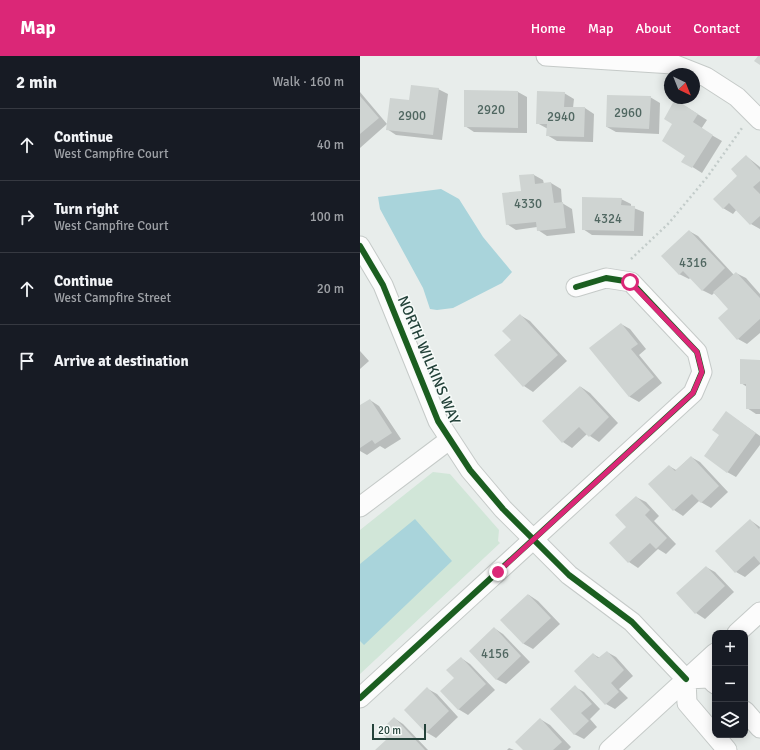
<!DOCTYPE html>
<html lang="en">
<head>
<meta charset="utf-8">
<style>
	body { margin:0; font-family:Signika,sans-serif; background:#20242c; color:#f1f3f6 }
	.controls { position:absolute; right:12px; bottom:12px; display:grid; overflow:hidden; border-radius:8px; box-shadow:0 2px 10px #0003 }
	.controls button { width:36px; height:36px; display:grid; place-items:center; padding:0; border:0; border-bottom:1px solid #363941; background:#171b24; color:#f1f3f6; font:20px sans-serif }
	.compass { position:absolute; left:304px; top:12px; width:36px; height:36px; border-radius:50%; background:#171b24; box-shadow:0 2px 10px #0003; rotate:137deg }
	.scale { position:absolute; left:12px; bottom:10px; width:54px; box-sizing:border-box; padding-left:4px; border:2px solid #24423a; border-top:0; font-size:11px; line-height:14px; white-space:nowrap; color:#24423a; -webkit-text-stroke:3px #f7fbf9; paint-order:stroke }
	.stop { position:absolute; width:12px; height:12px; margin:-9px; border:3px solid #db2777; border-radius:50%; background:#fff }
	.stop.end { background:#db2777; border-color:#fff; box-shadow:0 1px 4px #0008 }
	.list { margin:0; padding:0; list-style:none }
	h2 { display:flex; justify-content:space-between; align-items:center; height:52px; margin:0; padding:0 16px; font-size:17px }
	h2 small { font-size:13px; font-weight:400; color:#9ea1a6 }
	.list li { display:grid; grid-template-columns:26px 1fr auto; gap:12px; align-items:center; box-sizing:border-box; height:72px; padding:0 16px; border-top:1px solid #363941 }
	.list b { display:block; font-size:15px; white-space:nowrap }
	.list p { margin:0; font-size:13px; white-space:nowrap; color:#9ea1a6 }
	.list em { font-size:13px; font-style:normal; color:#9ea1a6 }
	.icon { flex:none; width:22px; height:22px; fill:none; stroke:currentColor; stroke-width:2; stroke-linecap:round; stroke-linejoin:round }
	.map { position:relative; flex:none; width:400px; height:694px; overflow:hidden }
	header { display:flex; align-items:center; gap:24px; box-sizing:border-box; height:56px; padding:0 20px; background:#db2777; color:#fff }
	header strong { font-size:19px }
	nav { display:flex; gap:22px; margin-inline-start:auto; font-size:14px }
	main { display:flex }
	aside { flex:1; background:#171b24 }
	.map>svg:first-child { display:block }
	.green { fill:#d1e6d8 }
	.water { fill:#a9d4db }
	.shadow { fill:#0003 }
	.building { fill:#cfd4d2 }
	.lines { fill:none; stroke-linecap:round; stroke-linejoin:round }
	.minor-casing { stroke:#c5cac8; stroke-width:21 }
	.path { stroke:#c3ccca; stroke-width:2.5; stroke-dasharray:2 3; stroke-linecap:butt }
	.minor { stroke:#fcfcfc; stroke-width:19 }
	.cycleway-casing { stroke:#f7fbf9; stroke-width:8 }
	.cycleway { stroke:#1b5e20; stroke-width:6 }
	.route { stroke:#db2777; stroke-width:5 }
	.labels { text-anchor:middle; stroke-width:3; stroke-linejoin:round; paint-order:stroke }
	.number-label { font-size:13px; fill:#506761 }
	.street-label { font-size:15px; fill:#24423a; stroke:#f7fbf9 }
</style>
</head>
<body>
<header>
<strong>Map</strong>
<nav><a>Home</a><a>Map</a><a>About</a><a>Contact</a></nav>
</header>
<main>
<aside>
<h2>2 min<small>Walk · 160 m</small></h2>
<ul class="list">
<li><svg class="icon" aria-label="ahead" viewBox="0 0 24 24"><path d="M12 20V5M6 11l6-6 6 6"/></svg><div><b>Continue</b><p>West Campfire Court</p></div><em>40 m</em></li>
<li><svg class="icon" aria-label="right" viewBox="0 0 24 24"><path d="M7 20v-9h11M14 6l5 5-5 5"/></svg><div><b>Turn right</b><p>West Campfire Court</p></div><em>100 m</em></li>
<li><svg class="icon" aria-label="ahead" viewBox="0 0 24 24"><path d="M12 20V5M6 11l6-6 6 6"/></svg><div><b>Continue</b><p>West Campfire Street</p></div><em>20 m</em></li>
<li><svg class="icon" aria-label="arrive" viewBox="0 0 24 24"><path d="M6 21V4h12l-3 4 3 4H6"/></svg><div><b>Arrive at destination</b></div></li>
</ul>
</aside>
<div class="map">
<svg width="400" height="694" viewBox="0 0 400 694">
	<rect width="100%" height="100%" fill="#e8edeb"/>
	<path class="green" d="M 73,416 L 90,418 L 139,474 L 138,485 L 140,487 L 0,618 L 0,474 Z"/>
	<path class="water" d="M 81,133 L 99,143 L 123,181 L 152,216 L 142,227 L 93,252 L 77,254 L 70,253 L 63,232 L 20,153 L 18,141 Z
		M 55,463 L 92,505 L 4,589 L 0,585 L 0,508 Z"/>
	<path class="shadow" d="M 78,33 L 88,38 L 82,84 L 36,79 L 27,73 L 50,45 Z
		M 105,35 L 158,36 L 167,41 L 167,77 L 114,76 L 105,70 Z
		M 0,36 L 27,68 L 0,92 Z
		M 204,37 L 214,43 L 213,52 L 225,52 L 234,58 L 233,86 L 197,85 L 187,79 L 188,73 L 177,67 Z
		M 290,41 L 300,47 L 299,78 L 256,76 L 247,71 Z
		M 325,50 L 347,64 L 341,73 L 362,85 L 342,117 L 323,105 L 326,99 Z
		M 386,100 L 400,111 L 400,173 L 391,168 L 377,153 L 373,158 L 363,152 Z
		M 174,119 L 183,124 L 184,128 L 191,127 L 201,133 L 202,147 L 212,153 L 215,177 L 187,180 L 178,174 L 177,171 L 156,174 L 147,168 Z
		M 261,143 L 271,148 L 271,151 L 284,156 L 283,180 L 232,179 L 223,173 Z
		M 329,175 L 338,180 L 374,219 L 376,217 L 386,222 L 400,238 L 400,277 L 387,288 L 378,283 L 370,253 L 354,237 L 352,239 L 342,234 L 331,221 L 329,223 L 319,218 Z
		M 160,259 L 170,265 L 207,305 L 173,336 L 164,330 L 135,299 L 152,284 Z
		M 261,268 L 270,273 L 286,293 L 279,299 L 302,327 L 279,346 L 270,341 L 231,293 Z
		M 0,295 L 9,305 L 0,313 Z
		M 400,305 L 400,358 L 396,358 L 387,352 L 387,331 L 381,327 Z
		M 221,331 L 230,337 L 258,367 L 239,386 L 227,378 L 212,392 L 203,386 L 183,365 Z
		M 10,344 L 19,350 L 41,383 L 25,393 L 20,390 L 7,399 L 0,395 L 0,350 Z
		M 366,356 L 400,380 L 400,389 L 376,421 L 367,416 L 361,379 Z
		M 331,401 L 340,406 L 368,436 L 351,452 L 339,445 L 323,460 L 314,454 L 290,428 L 309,410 L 316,414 Z
		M 276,441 L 286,446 L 299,460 L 294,465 L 316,488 L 306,498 L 298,493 L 278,512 L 269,506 L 251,487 L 268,471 Z
		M 390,464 L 400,471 L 400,508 L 385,521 L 376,516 Z
		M 346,511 L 355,516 L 374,536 L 345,563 L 336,557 Z
		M 169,539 L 178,545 L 200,568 L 173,593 L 164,588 L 142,564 Z
		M 134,572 L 143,578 L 170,606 L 146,628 L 136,623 Z
		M 247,596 L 256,601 L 273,620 L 259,633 L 268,642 L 255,653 L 246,648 L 233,598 L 240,602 Z
		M 101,602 L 110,608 L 135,634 L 108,659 L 98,653 L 95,623 Z
		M 215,631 L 224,636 L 240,653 L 230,663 L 237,671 L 224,683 L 214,678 Z
		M 68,633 L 77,638 L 98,661 L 76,682 L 66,676 Z
		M 34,662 L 43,668 L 68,694 L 17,694 L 29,683 Z
		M 180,663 L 190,669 L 211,691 L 208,694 L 164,694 Z
		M 149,692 L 154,694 L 147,694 Z"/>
	<path class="building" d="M 398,0 L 400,0 L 400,9 L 394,5 Z
		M 51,29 L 79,32 L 73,79 L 26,74 L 30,42 L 49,44 Z
		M 104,34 L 158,35 L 158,72 L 104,71 Z
		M 177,35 L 205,36 L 204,51 L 225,51 L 224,81 L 186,80 L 187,68 L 176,68 Z
		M 247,39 L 291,40 L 289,73 L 246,71 Z
		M 0,40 L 19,62 L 0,78 Z
		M 315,43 L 338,58 L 333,66 L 353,79 L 332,112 L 321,106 L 325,100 L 302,85 L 312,68 L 304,63 Z
		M 386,99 L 400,114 L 400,125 L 393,131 L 400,138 L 400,160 L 390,169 L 369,147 L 363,153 L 353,143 L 377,120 L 371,113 Z
		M 174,118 L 175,128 L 191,126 L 194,147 L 203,146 L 206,172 L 177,175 L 176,166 L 146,169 L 142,137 L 161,135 L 159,119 Z
		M 222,141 L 262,142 L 261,149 L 275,150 L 274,175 L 222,174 Z
		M 329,174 L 365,212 L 342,235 L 323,215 L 319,219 L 301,200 Z
		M 376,216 L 400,242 L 400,263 L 377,284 L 358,262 L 368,253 L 353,236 Z
		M 160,258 L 198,299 L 163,331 L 134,299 L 151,284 L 142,275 Z
		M 261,267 L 278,288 L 271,293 L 294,321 L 269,341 L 229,292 Z
		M 380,303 L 400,304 L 400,353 L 386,353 L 386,328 L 380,328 Z
		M 220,330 L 249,361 L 229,381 L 219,371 L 202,387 L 182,365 Z
		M 10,343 L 32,377 L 15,388 L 12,384 L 0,392 L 0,349 Z
		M 366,355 L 396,377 L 367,417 L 344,400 L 359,379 L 352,374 Z
		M 331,400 L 359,430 L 341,447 L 332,438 L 313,455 L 288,428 L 309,409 L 315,415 Z
		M 276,440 L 290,454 L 285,459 L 307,482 L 296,493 L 290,487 L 268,507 L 249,487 L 266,471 L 255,459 Z
		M 390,463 L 399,473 L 400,471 L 400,507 L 394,500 L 375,517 L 355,495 Z
		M 346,510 L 365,530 L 335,558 L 316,537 Z
		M 168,538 L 191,562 L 163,588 L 140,564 Z
		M 134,571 L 161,600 L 136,624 L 109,595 Z
		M 247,595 L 264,614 L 251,627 L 259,636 L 245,649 L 214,615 L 233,597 L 238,602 Z
		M 101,601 L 126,628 L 98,654 L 80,635 L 94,622 L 86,614 Z
		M 215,629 L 232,648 L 221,657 L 229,665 L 214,679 L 190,653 Z
		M 67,631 L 89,655 L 66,677 L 44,654 Z
		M 34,661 L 65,694 L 15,694 L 27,683 L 20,675 Z
		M 180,662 L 202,686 L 193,694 L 163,694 L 155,686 Z"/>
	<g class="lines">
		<g class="minor-casing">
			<path id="minor" d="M 186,0 L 313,8 L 346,21 L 377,41 L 400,64
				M 0,190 L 23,229 L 78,365 L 110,414 L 143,453 L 209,519 L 272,566 L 326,623
				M 0,451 L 89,384
				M 377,577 L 400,556
				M 355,628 L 349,622 L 326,623 L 327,647 L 367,694
				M 0,642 L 333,337 L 342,316 L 337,296 L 271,226 L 246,222 L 216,231
				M 385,655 L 400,672
				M 249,694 L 355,597"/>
		</g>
		<path class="path" d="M 271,203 L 309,167 L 348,120 L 382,72"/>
		<use href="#minor" class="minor"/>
		<g class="cycleway-casing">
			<path id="cycleway" d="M 0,190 L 23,229 L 78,365 L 110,414 L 143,453 L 209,519 L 272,566 L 326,623
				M 0,642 L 333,337 L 342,316 L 337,296 L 271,226 L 246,222 L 216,231"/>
		</g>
		<use href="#cycleway" class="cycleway"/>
	</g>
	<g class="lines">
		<path class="route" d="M 138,516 L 333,337 L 342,316 L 337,296 L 270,226"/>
	</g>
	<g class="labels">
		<g class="number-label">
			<text x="131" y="58">2920</text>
			<text x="268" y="61">2960</text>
			<text x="52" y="64">2900</text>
			<text x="201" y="65">2940</text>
			<text x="168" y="152">4330</text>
			<text x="248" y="167">4324</text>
			<text x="333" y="211">4316</text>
			<text x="135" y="602">4156</text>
		</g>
		<g class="street-label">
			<text transform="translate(69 304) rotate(67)" y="5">NORTH WILKINS WAY</text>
		</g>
	</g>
</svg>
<div class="controls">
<button>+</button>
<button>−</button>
<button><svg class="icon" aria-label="layers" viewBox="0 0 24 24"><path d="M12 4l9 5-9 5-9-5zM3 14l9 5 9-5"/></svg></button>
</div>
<svg class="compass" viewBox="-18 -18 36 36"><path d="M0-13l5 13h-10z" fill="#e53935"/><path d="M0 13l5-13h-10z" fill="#9ea1a6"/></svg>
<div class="scale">20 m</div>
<div class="stop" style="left:270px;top:226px"></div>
<div class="stop end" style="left:138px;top:516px"></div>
</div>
</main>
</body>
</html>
